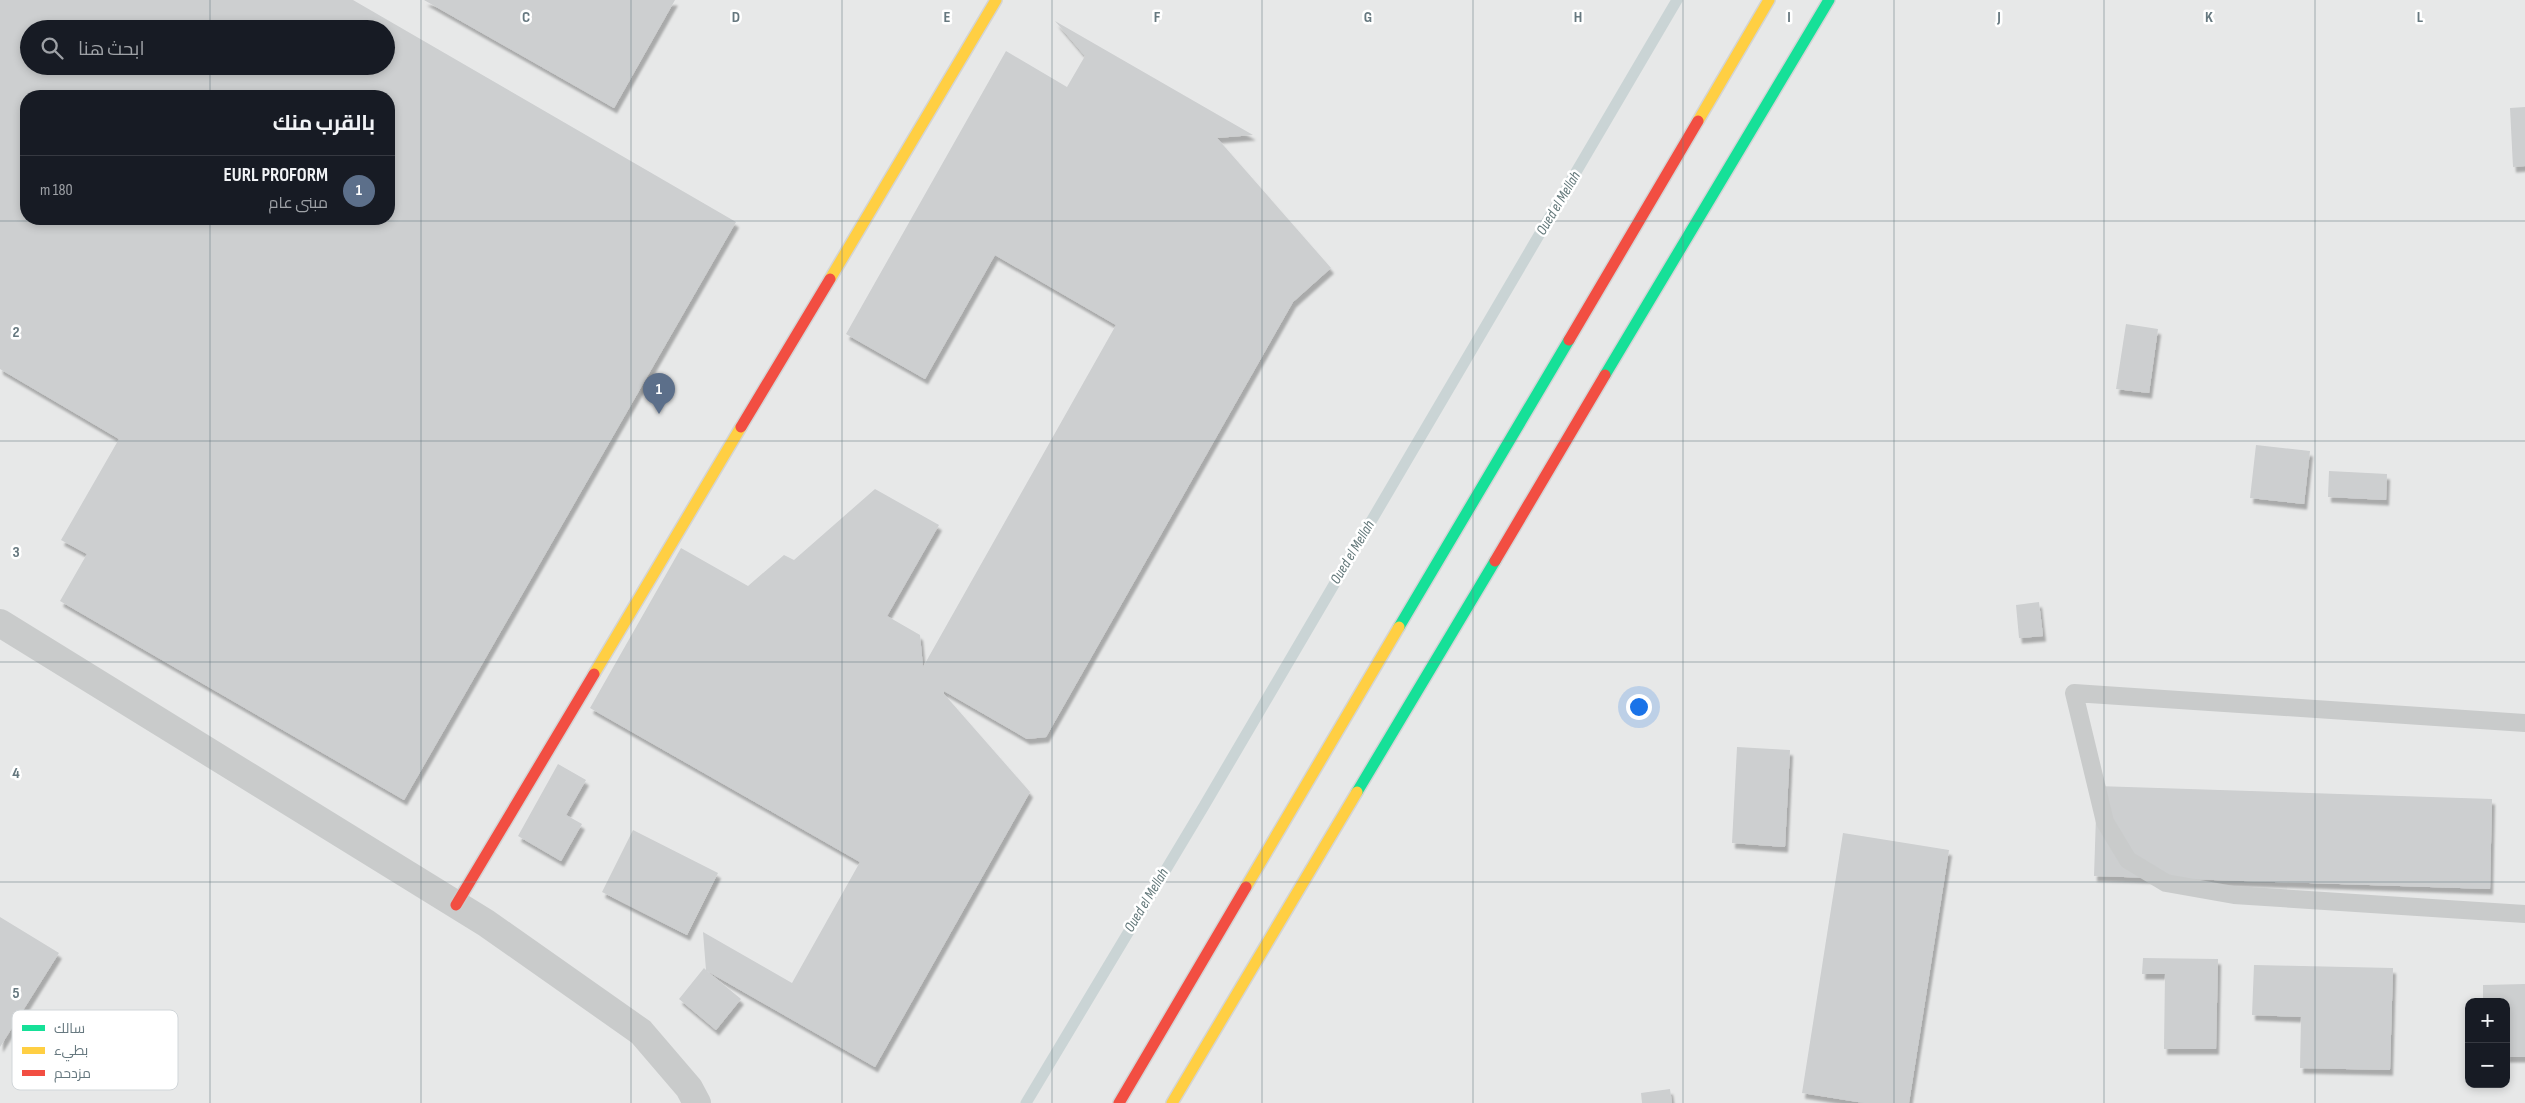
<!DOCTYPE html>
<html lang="ar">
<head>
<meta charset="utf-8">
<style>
	body { margin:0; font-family:"Sofia Sans Condensed",Cairo,sans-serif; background:#242831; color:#f1f3f6; direction:rtl }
	.controls { position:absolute; right:15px; bottom:15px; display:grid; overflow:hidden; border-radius:10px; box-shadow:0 2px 8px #0003 }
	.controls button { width:45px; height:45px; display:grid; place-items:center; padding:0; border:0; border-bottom:1px solid #363941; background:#171b24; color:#f1f3f6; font:25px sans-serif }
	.you { position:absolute; left:1638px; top:706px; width:18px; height:18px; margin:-12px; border:4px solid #fff; border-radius:50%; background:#1a73e8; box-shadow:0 0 0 8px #1a73e833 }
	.badge { display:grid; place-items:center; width:32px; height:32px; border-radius:50%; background:#99a5a9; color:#fff; font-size:16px; font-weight:700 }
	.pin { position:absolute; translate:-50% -41px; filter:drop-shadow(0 1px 2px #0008) }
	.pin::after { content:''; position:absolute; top:26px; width:18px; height:15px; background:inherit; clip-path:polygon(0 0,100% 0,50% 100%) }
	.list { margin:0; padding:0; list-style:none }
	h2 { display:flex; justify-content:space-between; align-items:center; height:65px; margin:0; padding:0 20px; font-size:21px }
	h2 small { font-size:16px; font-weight:400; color:#9ea1a6 }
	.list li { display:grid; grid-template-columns:32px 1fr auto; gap:15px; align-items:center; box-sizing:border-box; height:70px; padding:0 20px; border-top:1px solid #363941 }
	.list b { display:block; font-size:19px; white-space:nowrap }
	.list p { margin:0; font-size:16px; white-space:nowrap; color:#9ea1a6 }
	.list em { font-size:16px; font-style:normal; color:#9ea1a6 }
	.icon { flex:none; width:28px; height:28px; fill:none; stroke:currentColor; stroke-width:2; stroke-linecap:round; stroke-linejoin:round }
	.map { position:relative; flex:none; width:2525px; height:1103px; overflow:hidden; direction:ltr }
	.search { position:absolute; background:#171b24; box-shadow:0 2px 8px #0003; left:20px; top:20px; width:375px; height:55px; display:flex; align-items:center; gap:12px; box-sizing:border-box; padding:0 18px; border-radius:28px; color:#9ea1a6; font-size:19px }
	.panel { position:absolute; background:#171b24; box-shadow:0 2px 8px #0003; left:20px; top:90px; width:375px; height:135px; border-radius:20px; direction:rtl }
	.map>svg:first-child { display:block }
	.built { fill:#e7e8e8; fill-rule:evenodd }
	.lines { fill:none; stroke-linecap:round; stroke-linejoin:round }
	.stream { stroke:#cad4d5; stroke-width:11 }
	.building { fill:#cdcfd0; fill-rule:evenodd; filter:url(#shadow) }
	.fast-casing { stroke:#d3d4d5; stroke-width:14 }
	.slow-casing { stroke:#d3d4d5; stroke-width:14 }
	.jam-casing { stroke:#d3d4d5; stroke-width:14 }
	.lane { stroke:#c9cbcb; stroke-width:18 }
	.street { stroke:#c9cbcb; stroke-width:28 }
	.fast { stroke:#16e098; stroke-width:11 }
	.slow { stroke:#ffcf43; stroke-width:11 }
	.jam { stroke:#f24e42; stroke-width:11 }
	.grid { fill:none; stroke:#66787f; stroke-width:1; stroke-opacity:0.55 }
	.labels { text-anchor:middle; stroke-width:5; stroke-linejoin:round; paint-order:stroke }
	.water-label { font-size:15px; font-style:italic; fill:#617678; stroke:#fff }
	.key { fill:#fff; stroke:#d1d6d9; stroke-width:1 }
	.key-label { font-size:14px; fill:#66787f }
	.grid-label { font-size:16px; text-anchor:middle; font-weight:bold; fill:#66787f; stroke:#fff; stroke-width:5; stroke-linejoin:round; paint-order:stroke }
</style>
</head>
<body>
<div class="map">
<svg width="2525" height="1103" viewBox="0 0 2525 1103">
	<defs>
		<filter id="shadow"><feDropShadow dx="3" dy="5.5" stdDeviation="1" flood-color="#0004"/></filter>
	</defs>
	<rect width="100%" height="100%" fill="#f8f8f8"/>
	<path class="built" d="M 0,0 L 2525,0 L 2525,1103 L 0,1103 ZM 29,29 L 386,29 L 386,66 L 29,66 ZM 26,96 L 389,96 L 389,219 L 26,219 ZM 2469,1002 L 2506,1002 L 2506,1084 L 2469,1084 Z"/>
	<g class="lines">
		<path class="stream" d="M 1026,1103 L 1204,806 L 1677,0"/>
	</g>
	<path class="building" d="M 0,0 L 353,0 L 736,222 L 404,800 L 60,601 L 87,554 L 61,540 L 119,439 L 0,369 ZM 29,29 L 386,29 L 386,66 L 29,66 ZM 26,96 L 389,96 L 389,219 L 26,219 Z
		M 424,0 L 675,0 L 614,108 Z
		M 1055,21 L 1253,135 L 1217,138 L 1331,268 L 1293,302 L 1046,737 L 1027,739 L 944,691 L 944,694 L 1030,792 L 875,1067 L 707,971 L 741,999 L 716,1030 L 679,999 L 704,968 L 706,970 L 703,932 L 792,983 L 860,862 L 590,708 L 681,548 L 748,586 L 784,555 L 794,560 L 875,489 L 939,525 L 887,616 L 920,635 L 923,667 L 1116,325 L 995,255 L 925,379 L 846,334 L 1006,51 L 1067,87 L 1085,56 Z
		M 2525,107 L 2525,166 L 2513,167 L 2510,108 Z
		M 2126,324 L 2158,329 L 2149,393 L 2116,389 Z
		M 2256,445 L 2310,451 L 2304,504 L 2250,498 Z
		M 2329,471 L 2387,474 L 2386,500 L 2328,497 Z
		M 2039,602 L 2043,636 L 2019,638 L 2016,605 Z
		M 1737,747 L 1790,750 L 1785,847 L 1732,843 Z
		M 558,764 L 586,780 L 566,815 L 582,824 L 561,861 L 518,836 Z
		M 2097,786 L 2492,799 L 2490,889 L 2094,876 Z
		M 633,830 L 718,873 L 687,935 L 602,892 Z
		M 1843,833 L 1949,850 L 1909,1103 L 1864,1103 L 1802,1093 Z
		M 0,917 L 59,953 L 0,1047 Z
		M 2143,958 L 2218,959 L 2216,1049 L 2164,1049 L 2165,974 L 2142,974 Z
		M 2254,965 L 2393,968 L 2390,1070 L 2300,1068 L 2301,1017 L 2252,1015 Z
		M 2525,984 L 2525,1057 L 2506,1057 L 2506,1002 L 2483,1002 L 2483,985 Z
		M 1670,1089 L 1672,1103 L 1642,1103 L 1641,1093 Z"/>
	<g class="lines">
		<g class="fast-casing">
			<path id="fast" d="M 1605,375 L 1829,0
				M 1399,627 L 1569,340
				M 1357,792 L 1495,561"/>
		</g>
		<g class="slow-casing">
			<path id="slow" d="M 1698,121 L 1769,0
				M 830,279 L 996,0
				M 594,674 L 741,427
				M 1246,887 L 1399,627
				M 1172,1103 L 1357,792"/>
		</g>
		<g class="jam-casing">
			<path id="jam" d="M 1569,340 L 1698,121
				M 741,427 L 830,279
				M 1495,561 L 1605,375
				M 456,905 L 594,674
				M 1119,1103 L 1246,887"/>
		</g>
		<path class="lane" d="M 2525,723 L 2074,693 L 2105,822 L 2128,860 L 2166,883 L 2234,895 L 2525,914"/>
		<path class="street" d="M 0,623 L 486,923 L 641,1032 L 689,1088 L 697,1103"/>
		<use href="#fast" class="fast"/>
		<use href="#slow" class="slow"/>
		<use href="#jam" class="jam"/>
	</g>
	<path class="grid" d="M 210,0 L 210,29M 421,0 L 421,1103M 631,0 L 631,1103M 842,0 L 842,1103M 1052,0 L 1052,1103M 1262,0 L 1262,1103M 1473,0 L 1473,1103M 1683,0 L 1683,1103M 1894,0 L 1894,1103M 2104,0 L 2104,1103M 2315,0 L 2315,1103M 210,66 L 210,96M 210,219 L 210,1103M 0,221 L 2525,221M 0,441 L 2525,441M 0,662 L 2525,662M 0,882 L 2525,882"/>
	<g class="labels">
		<g class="water-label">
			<text transform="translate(1558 203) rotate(-59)" y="5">Oued el Mellah</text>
			<text transform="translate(1352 552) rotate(-59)" y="5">Oued el Mellah</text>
			<text transform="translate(1146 900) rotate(-59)" y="5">Oued el Mellah</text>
		</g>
	</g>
	<rect x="12" y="1010" width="166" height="80" rx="8" class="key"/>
	<rect x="22" y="1025" width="23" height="6" fill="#16e098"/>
	<rect x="22" y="1047" width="23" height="7" fill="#ffcf43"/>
	<rect x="22" y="1070" width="23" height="6" fill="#f24e42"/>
	<g class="key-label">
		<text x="54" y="1033">سالك</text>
		<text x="54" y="1055">بطيء</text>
		<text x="54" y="1078">مزدحم</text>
	</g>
	<g class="grid-label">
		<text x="526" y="22">C</text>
		<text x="736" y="22">D</text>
		<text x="947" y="22">E</text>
		<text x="1157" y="22">F</text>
		<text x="1368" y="22">G</text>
		<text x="1578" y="22">H</text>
		<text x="1789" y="22">I</text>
		<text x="1999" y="22">J</text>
		<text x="2209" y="22">K</text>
		<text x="2420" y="22">L</text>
		<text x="16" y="337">2</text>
		<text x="16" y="557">3</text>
		<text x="16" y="778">4</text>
		<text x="16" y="998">5</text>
	</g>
</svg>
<div class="controls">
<button>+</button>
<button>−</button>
</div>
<div class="you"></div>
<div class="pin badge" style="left:659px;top:414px;background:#5c6f8a">1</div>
<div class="search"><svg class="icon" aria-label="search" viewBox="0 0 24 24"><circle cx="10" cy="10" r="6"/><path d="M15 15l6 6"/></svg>ابحث هنا</div>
<section class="panel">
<h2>بالقرب منك<small></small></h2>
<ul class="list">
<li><span class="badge" style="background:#5c6f8a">1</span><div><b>EURL PROFORM</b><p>مبنى عام</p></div><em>180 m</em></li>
</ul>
</section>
</div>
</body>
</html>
